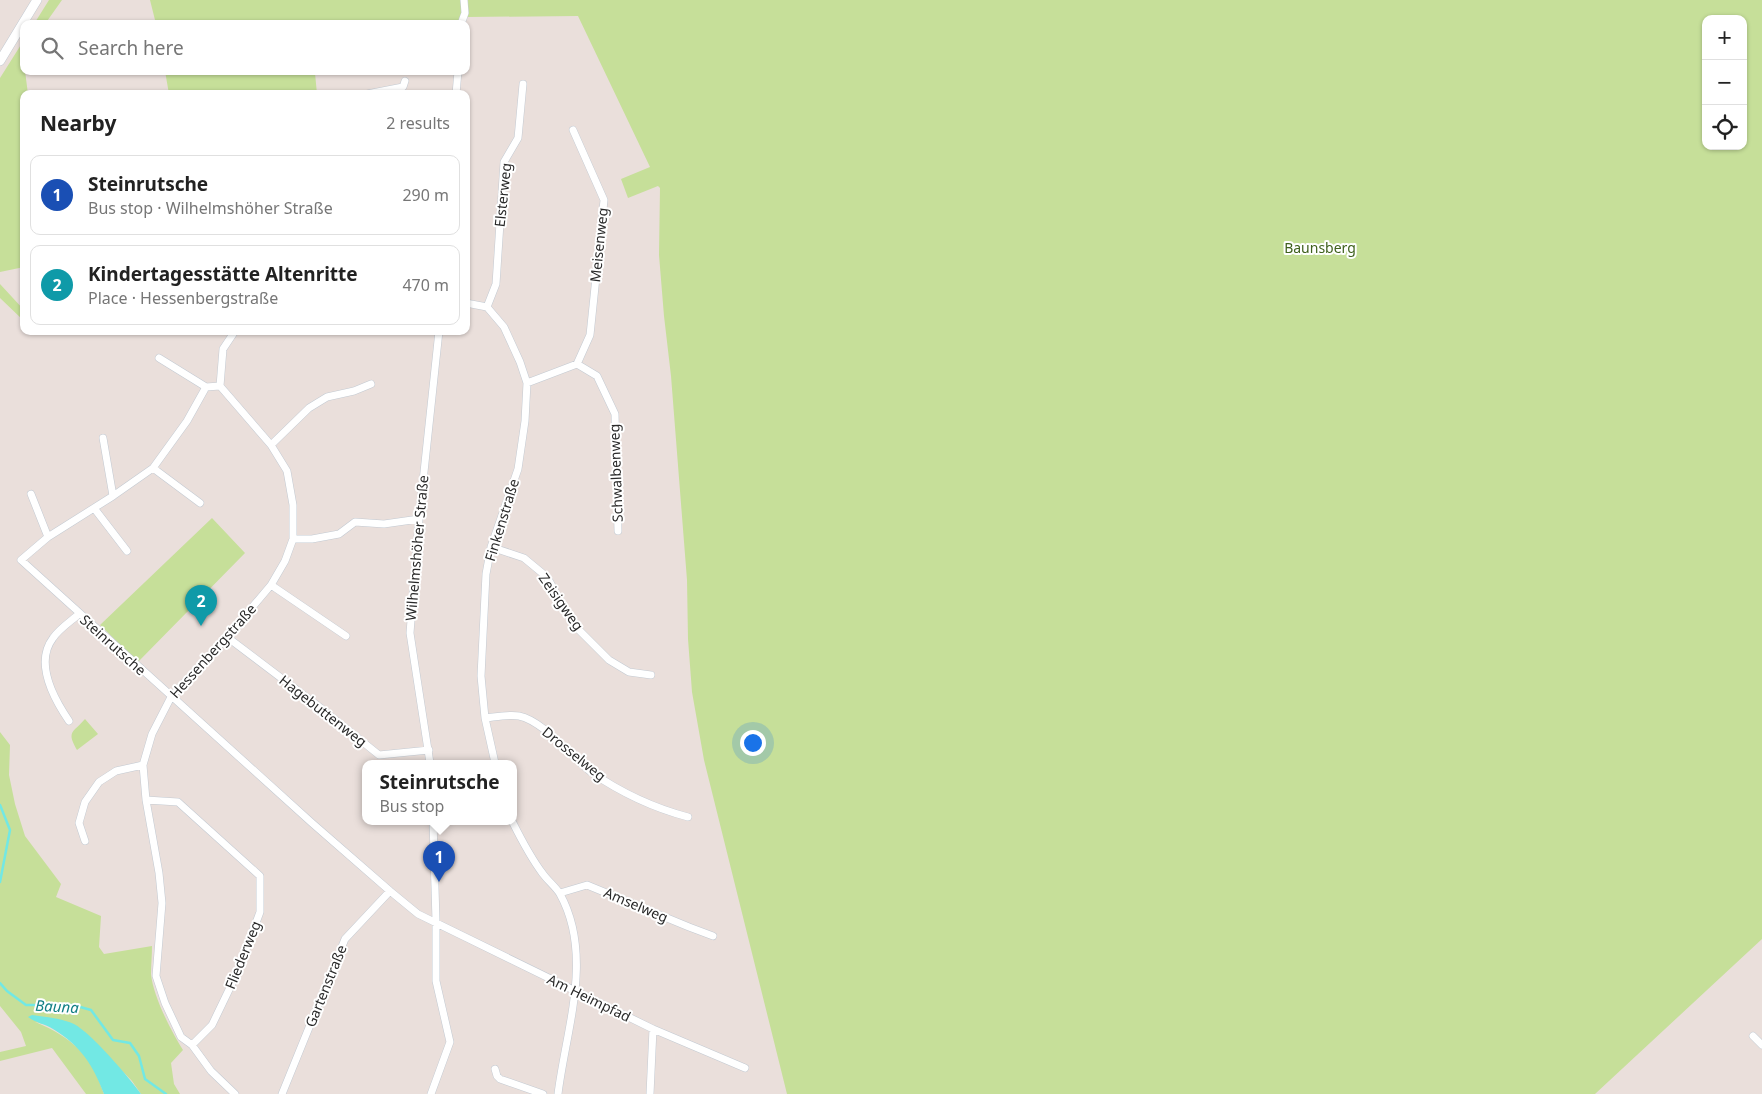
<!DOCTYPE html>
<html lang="en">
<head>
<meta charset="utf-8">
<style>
	body { margin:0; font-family:"Noto Sans",sans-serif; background:#f2f2f2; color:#222 }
	.controls { position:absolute; right:15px; top:15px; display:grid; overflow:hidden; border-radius:10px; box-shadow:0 1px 4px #0004 }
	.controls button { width:45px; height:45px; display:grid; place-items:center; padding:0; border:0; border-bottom:1px solid #e0e0e0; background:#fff; color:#222; font:25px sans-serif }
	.you { position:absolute; left:752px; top:742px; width:18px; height:18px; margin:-12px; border:4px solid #fff; border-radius:50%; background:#1a73e8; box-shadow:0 0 0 8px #1a73e833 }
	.badge { display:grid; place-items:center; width:32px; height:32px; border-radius:50%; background:#0f766e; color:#fff; font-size:16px; font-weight:700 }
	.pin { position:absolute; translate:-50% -41px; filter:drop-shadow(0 1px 2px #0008) }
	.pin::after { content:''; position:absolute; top:26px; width:18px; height:15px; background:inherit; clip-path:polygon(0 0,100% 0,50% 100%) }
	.popup { position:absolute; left:362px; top:760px; width:155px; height:65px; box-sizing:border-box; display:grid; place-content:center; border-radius:10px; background:#fff; filter:drop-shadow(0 1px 4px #0005); font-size:16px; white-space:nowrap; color:#767676 }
	.popup b { font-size:19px; color:#222 }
	.popup::after { content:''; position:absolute; left:50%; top:100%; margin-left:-10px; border:10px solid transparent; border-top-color:#fff }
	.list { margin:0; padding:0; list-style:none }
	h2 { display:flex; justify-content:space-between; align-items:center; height:65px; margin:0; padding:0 20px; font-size:21px }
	h2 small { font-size:16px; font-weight:400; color:#767676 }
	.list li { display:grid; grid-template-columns:32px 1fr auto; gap:15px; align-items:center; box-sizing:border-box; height:80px; margin:0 10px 10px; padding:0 10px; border:1px solid #e0e0e0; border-radius:10px }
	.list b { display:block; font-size:19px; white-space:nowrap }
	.list p { margin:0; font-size:16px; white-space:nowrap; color:#767676 }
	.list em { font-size:16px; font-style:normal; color:#767676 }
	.icon { flex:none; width:28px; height:28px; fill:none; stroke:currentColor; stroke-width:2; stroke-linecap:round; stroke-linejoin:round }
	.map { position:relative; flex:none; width:1762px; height:1094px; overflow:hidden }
	.search { position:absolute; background:#fff; box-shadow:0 1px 4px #0004; left:20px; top:20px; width:450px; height:55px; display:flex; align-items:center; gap:12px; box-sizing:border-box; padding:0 18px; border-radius:10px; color:#767676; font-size:19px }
	.panel { position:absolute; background:#fff; box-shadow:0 1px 4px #0004; left:20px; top:90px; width:450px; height:245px; border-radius:10px }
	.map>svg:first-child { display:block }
	.green { fill:#c6df99; fill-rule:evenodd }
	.water { fill:#72e8e4 }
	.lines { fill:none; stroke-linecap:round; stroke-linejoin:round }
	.stream { stroke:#72e8e4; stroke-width:2.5 }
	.minor-casing { stroke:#c3cad2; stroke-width:8 }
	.secondary-casing { stroke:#c3cad2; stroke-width:10 }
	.minor { stroke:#fff; stroke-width:7 }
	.secondary { stroke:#fff; stroke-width:9 }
	.labels { text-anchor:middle; stroke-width:4; stroke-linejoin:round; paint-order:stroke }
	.street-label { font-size:14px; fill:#292929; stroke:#fff }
	.park-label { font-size:14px; fill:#3f611d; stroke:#fff }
	.water-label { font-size:15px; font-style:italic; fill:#138085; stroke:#fff }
</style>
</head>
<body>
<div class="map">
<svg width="1762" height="1094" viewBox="0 0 1762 1094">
	<rect width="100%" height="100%" fill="#eadfdb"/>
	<path class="green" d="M 49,0 L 62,0 L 45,24 L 34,24 Z
		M 150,0 L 465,0 L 465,24 L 156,24 Z
		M 467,0 L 1762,0 L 1762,939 L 1595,1094 L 787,1094 L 704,760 L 692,692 L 688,639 L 687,580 L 671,376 L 664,316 L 659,255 L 660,188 L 658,186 L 628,198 L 621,179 L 650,167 L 578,16 L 467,17 ZM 1706,19 L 1743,19 L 1743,146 L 1706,146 Z
		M 24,40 L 24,71 L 25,71 L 28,94 L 24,94 L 24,267 L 0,272 L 0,78 Z
		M 165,71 L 325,71 L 315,73 L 317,94 L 169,94 Z
		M 0,284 L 24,310 L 24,321 L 0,298 Z
		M 212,518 L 245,553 L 138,662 L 100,625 Z
		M 85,719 L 98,734 L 77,750 C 66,731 73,733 85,719 Z
		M 0,732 L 10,745 L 9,775 L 15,804 L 25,836 L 61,884 L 56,897 L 101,916 L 99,947 L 104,954 L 152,946 C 152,955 151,965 151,974 C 153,996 171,1031 183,1050 L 171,1063 L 174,1084 L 180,1094 L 141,1094 L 132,1081 L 84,1032 L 35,1022 C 58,1031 84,1047 95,1072 C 99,1079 101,1087 104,1094 L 86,1094 L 52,1048 L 0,1061 L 0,1052 L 26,1046 L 21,1032 L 0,1006 Z"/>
	<path class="water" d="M 32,1015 C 46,1017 61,1018 74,1024 C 91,1033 129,1077 141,1094 L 104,1094 C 93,1065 81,1046 53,1029 C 45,1024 36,1023 28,1017 Z"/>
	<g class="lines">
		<path class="stream" d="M 0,805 L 10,830 L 0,882
			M 0,983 L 7,991 L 26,1005 L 73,1005 L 91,1010 L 113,1040 L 130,1043 L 139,1056 L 145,1079 L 166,1094"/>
		<g class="minor-casing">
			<path id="minor" d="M 461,24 L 465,13 L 464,0
				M 367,94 L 403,87 L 405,81
				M 456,94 L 458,71
				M 573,130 L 604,200 L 590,335 L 577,364
				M 466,303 L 487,307 L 504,327 L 520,362 L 527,383 L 525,421 L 518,469 L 491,547 L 486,574 L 481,676 L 485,718 L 495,763
				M 487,307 L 496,284 L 504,162 L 518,138 L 523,84
				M 235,331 L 223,349 L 220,386 L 271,445 L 287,471 L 293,505 L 293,539 L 285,561 L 271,585 L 227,637 L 171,697 L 152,734 L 143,765 L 146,800 L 159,873 L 162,903 L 156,976 L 165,1003 L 181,1037 L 192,1045 L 211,1071 L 235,1094
				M 159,358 L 206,387
				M 527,383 L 577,364 L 597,376 L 615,414 L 618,531
				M 220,386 L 206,387 L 187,421 L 153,468 L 113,496 L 48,537 L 21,560 L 312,823 L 390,891 L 418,914 L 653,1029 L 745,1068
				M 103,438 L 113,496
				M 271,445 L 309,408 L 327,397 L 354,391 L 371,384
				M 153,468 L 200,503
				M 31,494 L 48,537
				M 94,508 L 127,551
				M 293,539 L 312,539 L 339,534 L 355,522 L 384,524 L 419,519
				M 491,547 L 524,558 L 547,577 L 573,624 L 609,660 L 629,672 L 651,675
				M 271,585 L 346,636
				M 227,637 L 322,709 L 379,755 L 429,750
				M 485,718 C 495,717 509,714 519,716 C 544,721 571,757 591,772 C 620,792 654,808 688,817
				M 69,721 C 54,699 34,663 53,638 C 59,629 71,621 79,614
				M 430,763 L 410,633 L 419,519 L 439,331
				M 146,800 L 178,802 L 260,876 L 260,912 L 238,971 L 212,1025 L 192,1045
				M 512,821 C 521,839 530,857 543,874 C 548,881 556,887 560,894 C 594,956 566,1029 558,1094
				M 85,841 L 79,823 L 85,802 L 99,782 L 116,771 L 143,765
				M 560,893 L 587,885 L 689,927 L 713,936
				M 1753,1036 L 1762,1045
				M 495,1069 L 497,1076 L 500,1079 L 543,1094
				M 282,1094 L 345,939 L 390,891
				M 431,1094 L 450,1042 L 436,981 L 436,921 L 433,821
				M 650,1094 L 653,1029"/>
		</g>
		<g class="secondary-casing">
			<path id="secondary" d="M 0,61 L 37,0"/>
		</g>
		<use href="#minor" class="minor"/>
		<use href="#secondary" class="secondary"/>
	</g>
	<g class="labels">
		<g class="street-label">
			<text transform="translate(503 195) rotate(-84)" y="5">Elsterweg</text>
			<text transform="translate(599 245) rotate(-84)" y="5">Meisenweg</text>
			<text transform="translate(616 473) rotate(-92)" y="5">Schwalbenweg</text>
			<text transform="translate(502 520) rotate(-73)" y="5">Finkenstraße</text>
			<text transform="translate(417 548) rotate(-85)" y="5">Wilhelmshöher Straße</text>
			<text transform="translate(561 602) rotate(55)" y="5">Zeisigweg</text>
			<text transform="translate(113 645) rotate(42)" y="5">Steinrutsche</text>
			<text transform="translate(213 651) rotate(-48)" y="5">Hessenbergstraße</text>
			<text transform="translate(323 711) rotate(38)" y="5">Hagebuttenweg</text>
			<text transform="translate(574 754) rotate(39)" y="5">Drosselweg</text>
			<text transform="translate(636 905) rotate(23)" y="5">Amselweg</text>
			<text transform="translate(243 955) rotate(-68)" y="5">Fliederweg</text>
			<text transform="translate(326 986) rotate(-68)" y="5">Gartenstraße</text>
			<text transform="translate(589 998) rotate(26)" y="5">Am Heimpfad</text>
		</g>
		<g class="park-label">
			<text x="1320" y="253">Baunsberg</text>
		</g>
		<g class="water-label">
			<text transform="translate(57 1007) rotate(3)" y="5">Bauna</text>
		</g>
	</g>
</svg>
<div class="controls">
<button>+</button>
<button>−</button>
<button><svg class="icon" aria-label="locate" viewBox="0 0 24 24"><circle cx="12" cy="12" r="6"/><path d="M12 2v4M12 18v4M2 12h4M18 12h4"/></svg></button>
</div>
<div class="you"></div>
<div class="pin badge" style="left:439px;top:882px;background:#1a4fb4">1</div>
<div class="popup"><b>Steinrutsche</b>Bus stop</div>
<div class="pin badge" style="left:201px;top:626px;background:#0f9aa8">2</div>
<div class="search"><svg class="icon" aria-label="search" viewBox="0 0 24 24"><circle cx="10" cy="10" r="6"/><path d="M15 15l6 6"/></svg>Search here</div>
<section class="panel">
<h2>Nearby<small>2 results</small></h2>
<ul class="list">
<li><span class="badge" style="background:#1a4fb4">1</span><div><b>Steinrutsche</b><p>Bus stop · Wilhelmshöher Straße</p></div><em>290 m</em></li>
<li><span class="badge" style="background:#0f9aa8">2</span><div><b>Kindertagesstätte Altenritte</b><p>Place · Hessenbergstraße</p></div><em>470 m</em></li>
</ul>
</section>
</div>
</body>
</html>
